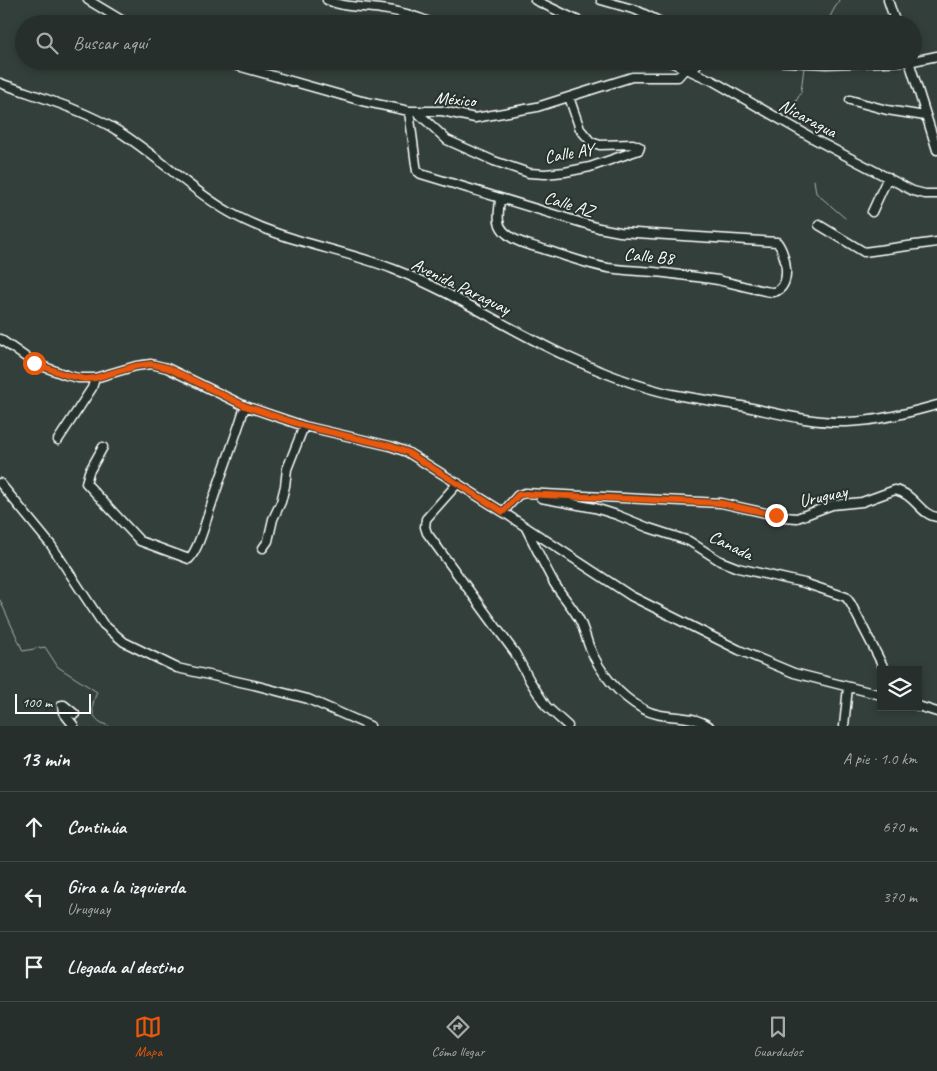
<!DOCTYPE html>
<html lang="es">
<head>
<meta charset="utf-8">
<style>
	body { margin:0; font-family:Caveat,sans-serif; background:#323b38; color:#f1f3f6 }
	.controls { position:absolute; right:15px; bottom:15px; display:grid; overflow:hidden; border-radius:0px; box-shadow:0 2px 8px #0003 }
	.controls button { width:45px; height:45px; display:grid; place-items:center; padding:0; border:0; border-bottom:1px solid #424a48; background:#262f2c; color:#f1f3f6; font:25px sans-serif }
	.scale { position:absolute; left:15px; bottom:12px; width:76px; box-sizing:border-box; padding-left:5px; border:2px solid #fff; border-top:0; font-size:14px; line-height:18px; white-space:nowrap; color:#fff; -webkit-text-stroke:4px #26332d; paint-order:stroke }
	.stop { position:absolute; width:15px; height:15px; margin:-11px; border:4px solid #ea580c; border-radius:50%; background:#fff }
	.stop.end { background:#ea580c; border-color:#fff; box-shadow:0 1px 5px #0008 }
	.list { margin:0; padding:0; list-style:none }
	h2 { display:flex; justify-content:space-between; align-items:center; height:65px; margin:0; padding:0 20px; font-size:21px }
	h2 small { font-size:16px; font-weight:400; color:#a4a9a9 }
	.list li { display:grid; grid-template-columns:32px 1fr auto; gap:15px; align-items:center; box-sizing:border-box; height:70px; padding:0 20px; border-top:1px solid #424a48 }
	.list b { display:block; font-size:19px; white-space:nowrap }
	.list p { margin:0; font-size:16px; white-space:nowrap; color:#a4a9a9 }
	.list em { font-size:16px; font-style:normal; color:#a4a9a9 }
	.icon { flex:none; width:28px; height:28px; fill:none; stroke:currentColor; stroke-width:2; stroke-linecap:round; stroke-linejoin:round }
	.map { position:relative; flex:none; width:937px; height:726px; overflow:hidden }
	.search { position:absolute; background:#262f2c; box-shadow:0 2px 8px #0003; left:15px; right:15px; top:15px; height:55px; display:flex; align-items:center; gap:12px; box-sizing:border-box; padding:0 18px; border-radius:28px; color:#a4a9a9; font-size:19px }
	.sheet { height:275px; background:#262f2c }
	nav { display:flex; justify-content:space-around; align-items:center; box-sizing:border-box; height:70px; border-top:1px solid #424a48; background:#262f2c; font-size:14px; color:#a4a9a9 }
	nav a { display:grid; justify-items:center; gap:2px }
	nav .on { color:#ea580c }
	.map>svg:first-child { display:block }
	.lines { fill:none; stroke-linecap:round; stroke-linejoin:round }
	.stream { stroke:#abb0ae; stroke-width:1 }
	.minor-casing { stroke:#fff; stroke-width:11 }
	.minor { stroke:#26332d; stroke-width:8 }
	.route { stroke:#ea580c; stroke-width:6 }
	.labels { text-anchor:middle; stroke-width:4; stroke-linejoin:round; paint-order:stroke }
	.street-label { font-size:18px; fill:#fff; stroke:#26332d }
</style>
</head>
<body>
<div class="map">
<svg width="937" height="726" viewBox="0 0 937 726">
	<rect width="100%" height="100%" fill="#333f3a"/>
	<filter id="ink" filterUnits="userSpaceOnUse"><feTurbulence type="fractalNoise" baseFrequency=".02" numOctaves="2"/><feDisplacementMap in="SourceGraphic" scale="10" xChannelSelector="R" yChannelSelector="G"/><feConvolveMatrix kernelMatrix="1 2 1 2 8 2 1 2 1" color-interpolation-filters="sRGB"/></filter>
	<g filter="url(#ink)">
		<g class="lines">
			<path class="stream" d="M 826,24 L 839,0
				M 788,117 L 801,92 L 804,67
				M 814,180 L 816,193 L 845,218
				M 0,600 L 23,651 L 45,647 L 58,667 L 97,692 C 90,709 90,720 109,726"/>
			<g class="minor-casing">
				<path id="minor" d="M 88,0 L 128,24
					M 327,0 C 344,8 362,6 381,9 C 400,11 416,16 434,24
					M 535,0 L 585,24
					M 601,0 L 636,10 L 665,24
					M 888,0 L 896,24
					M 220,61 L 362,101 L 409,111 L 442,111 L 475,118 L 537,107 L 632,77 L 678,77 L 685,69
					M 668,61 L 713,81 L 816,140 L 913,191 L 925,194 L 937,194
					M 770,61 L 826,64 L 912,61
					M 909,61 L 937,150
					M 913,61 L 937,56
					M 693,71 L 699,61
					M 0,83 C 38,97 83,109 118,131 C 157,155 189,189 229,212 C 279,241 339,248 393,269 C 453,292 507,329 566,356 C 598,371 636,386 671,394 C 696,399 722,402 747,407 C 780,414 812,423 847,422 C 877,421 908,413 937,405
					M 850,100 L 887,110 L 925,116
					M 409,111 L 416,165 L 417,171 L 421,174 L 599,228 L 620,232 L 777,242 C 786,253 793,287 774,292 C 768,293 727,282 718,280 C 697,277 675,274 654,272 C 639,271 623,270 608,268 C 587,264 566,256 546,250 C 534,246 516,243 507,234 C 495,225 499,213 500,199
					M 417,112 L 447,140 L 494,161 L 529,173 L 545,174 L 565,172 L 590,167 L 639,150 L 640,147 L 633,144 L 600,145 L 591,142 L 580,129 L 569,97
					M 872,212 L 888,177
					M 819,225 L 864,252 L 937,242
					M 0,339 L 34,363 L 66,375 L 78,378 L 95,378 L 136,366 L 151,364 L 167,368 L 245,406 L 304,426 L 390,446 L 407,452 L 503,512 L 631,596 L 739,650 L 794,673 L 881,695
					M 58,440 L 92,388 L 95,378
					M 103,447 L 89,472 L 86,483 L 140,541 L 189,559 C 199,549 206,520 211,506 C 222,472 235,440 245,406
					M 0,483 L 51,545 L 103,624 L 124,642 L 177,668 L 254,685 L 308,699 L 370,726
					M 458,483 L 426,519 L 425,527 L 427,533 L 515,653 L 530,681 L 546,706 L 568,726
					M 541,498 L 595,508 L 617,515 L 649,528 L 689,541 L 720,561 L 738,568 L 804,583 L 846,597 L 851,604 L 885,670
					M 503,512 L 518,495 L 525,493 L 721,503 L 784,517 L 797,518 L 832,505 L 862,502 L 895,490 C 915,494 920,515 937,517
					M 526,528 C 535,546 544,565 554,583 C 562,596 573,607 580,621 C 584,629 586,638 589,646 C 600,673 617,694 643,709 C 665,721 687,712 709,726
					M 263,548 L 268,541 L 273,519 L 281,502 L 285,486 L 287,469 L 304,426
					M 918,706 L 937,712
					M 74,726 L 63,712 L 62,705 L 64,705 L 75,714
					M 844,726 L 848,687"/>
			</g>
			<use href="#minor" class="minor"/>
		</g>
	</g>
	<g class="lines" filter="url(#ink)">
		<path class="route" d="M 34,363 L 66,375 L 85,379 L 95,378 L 136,366 L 151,364 L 168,368 L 245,406 L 304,426 L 390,446 L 407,452 L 503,512 L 518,495 L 525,494 L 720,503 L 776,515"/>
	</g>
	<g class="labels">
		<g class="street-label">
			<text transform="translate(455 99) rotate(5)" y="6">México</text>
			<text transform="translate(808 118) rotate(28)" y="6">Nicaragua</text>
			<text transform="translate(569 153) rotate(-10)" y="6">Calle AY</text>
			<text transform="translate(569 204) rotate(17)" y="6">Calle AZ</text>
			<text transform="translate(649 256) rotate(5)" y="6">Calle B8</text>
			<text transform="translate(461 286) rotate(26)" y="6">Avenida Paraguay</text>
			<text transform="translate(823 496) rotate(-13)" y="6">Uruguay</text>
			<text transform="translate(731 545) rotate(26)" y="6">Canada</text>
		</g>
	</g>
</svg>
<div class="controls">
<button><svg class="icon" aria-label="layers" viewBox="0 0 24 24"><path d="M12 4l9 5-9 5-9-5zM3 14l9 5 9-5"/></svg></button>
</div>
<div class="scale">100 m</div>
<div class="stop" style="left:34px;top:363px"></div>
<div class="stop end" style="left:776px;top:515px"></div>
<div class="search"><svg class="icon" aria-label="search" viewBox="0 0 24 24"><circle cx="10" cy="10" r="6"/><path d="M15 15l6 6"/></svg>Buscar aquí</div>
</div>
<section class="sheet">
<h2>13 min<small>A pie · 1.0 km</small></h2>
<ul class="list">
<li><svg class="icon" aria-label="ahead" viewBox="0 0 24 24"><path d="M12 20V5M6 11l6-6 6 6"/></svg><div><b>Continúa</b></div><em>670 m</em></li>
<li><svg class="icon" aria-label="left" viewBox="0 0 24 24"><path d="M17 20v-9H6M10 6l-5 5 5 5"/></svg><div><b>Gira a la izquierda</b><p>Uruguay</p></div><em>370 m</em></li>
<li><svg class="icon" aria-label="arrive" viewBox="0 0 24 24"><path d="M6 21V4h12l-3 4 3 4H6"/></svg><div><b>Llegada al destino</b></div></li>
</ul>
</section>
<nav>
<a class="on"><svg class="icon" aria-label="map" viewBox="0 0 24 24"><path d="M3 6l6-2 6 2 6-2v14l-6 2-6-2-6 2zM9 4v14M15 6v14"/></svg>Mapa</a>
<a><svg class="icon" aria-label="directions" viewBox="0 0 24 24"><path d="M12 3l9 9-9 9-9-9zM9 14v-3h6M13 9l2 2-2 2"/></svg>Cómo llegar</a>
<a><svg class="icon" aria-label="saved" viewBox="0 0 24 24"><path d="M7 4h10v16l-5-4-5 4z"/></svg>Guardados</a>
</nav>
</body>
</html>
